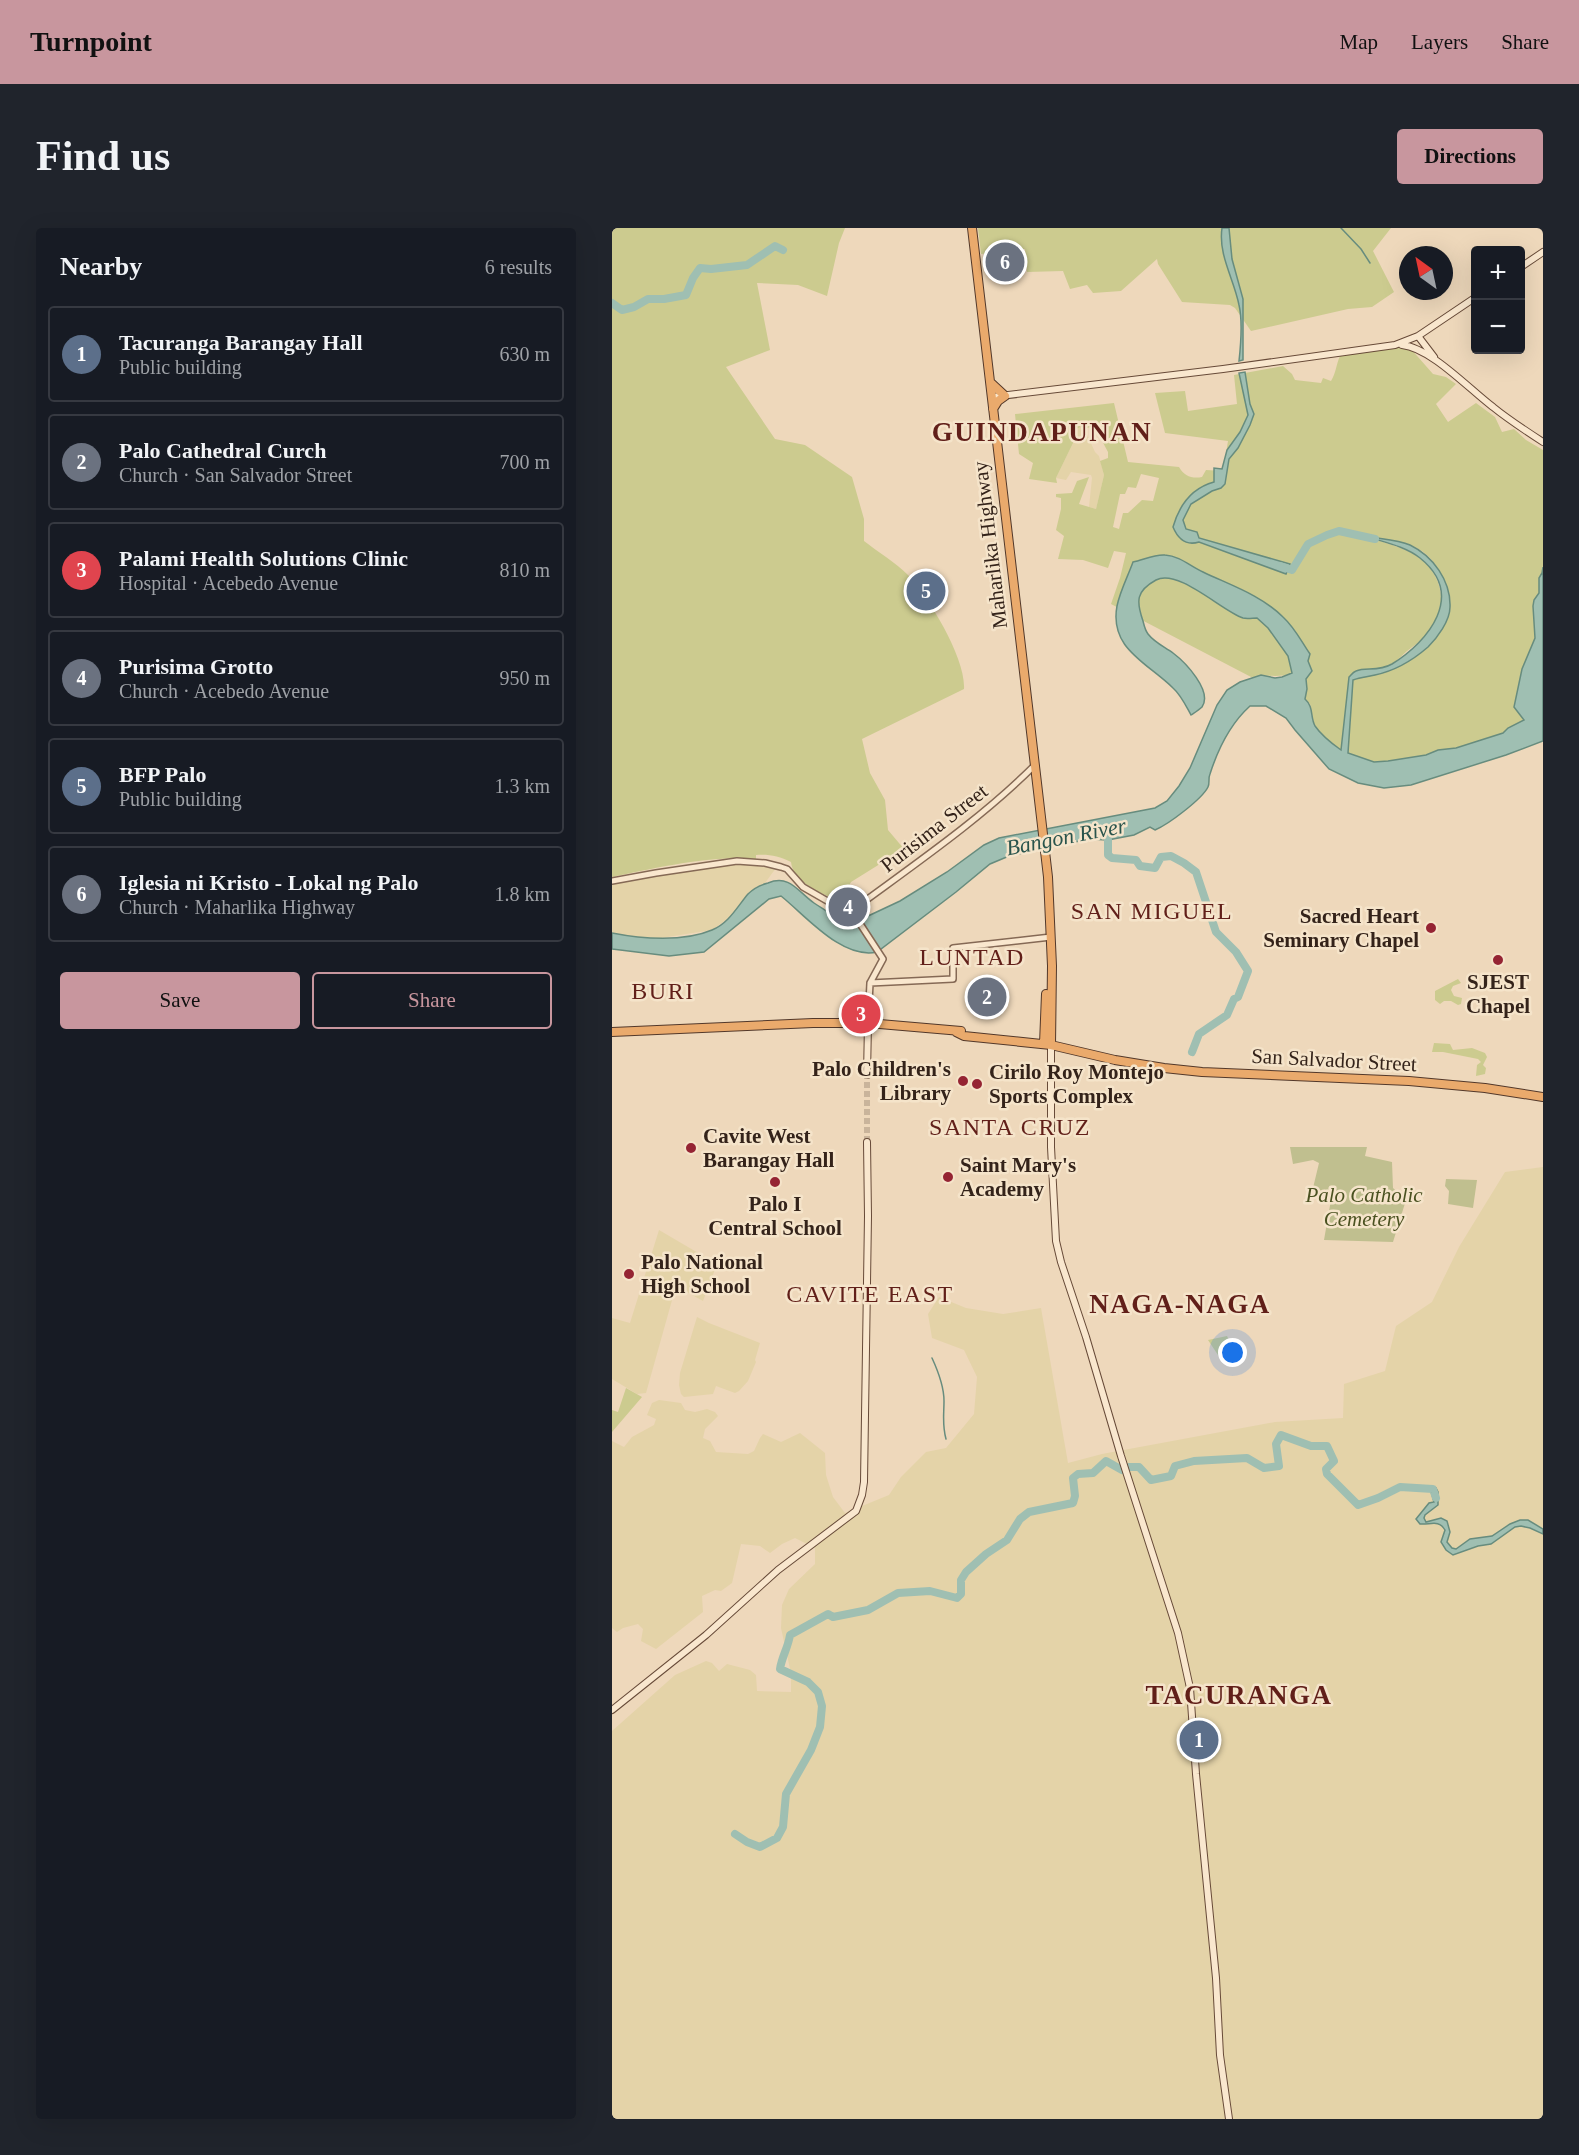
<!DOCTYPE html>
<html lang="en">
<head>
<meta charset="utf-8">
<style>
	body { margin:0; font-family:Georgia,serif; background:#20242c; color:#f1f3f6 }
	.controls { position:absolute; right:18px; top:18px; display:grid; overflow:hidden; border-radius:6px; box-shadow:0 6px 24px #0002 }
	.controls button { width:54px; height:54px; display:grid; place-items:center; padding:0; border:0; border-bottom:2px solid #363941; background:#171b24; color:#f1f3f6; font:30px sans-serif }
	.compass { position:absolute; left:787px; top:18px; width:54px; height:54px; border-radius:50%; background:#171b24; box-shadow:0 6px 24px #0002; rotate:327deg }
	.you { position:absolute; left:621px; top:1125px; width:21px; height:21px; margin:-15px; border:4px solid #fff; border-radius:50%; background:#1a73e8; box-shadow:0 0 0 9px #1a73e833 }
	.badge { display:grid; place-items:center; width:39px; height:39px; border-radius:50%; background:#c8969e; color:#fff; font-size:20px; font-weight:700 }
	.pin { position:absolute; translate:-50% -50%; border:3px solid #fff; box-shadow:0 2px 6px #0006 }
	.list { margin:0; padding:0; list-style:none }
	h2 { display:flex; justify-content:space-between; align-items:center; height:78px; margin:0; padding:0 24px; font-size:26px }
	h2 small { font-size:20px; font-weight:400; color:#9ea1a6 }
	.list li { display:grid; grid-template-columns:39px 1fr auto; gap:18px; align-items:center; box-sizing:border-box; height:96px; margin:0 12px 12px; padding:0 12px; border:2px solid #363941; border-radius:6px }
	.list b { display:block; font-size:22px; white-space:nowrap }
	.list p { margin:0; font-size:20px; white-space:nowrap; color:#9ea1a6 }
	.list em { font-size:20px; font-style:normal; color:#9ea1a6 }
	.actions { display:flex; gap:12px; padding:18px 24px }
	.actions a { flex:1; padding:14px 0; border:2px solid #c8969e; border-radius:6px; text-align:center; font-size:21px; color:#c8969e }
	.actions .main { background:#c8969e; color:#111 }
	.map { position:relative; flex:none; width:931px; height:1891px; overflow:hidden; border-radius:6px }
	header { display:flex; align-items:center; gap:36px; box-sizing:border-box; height:84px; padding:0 30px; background:#c8969e; color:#111 }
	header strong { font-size:28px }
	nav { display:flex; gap:33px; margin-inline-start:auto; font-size:21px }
	.intro { display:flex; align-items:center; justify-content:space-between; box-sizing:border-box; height:144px; padding:0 36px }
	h1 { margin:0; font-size:42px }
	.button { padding:15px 27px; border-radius:6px; background:#c8969e; color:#111; font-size:21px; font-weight:700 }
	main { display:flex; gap:36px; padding:0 36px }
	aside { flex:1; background:#171b24; border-radius:6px; box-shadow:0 6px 24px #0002 }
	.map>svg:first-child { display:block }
	.farmland { fill:#e4d3a8 }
	.green { fill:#cccb8f; fill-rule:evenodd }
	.cemetery { fill:#c0bf8f }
	.water { fill:#9fbfb2; stroke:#678c7e; stroke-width:1.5 }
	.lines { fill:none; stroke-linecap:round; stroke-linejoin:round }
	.stream { stroke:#678c7e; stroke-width:1.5 }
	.river { stroke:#9fbfb2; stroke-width:8 }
	.secondary-tunnel { stroke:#c9b49b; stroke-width:6; stroke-dasharray:6 3; stroke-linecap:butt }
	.tertiary-casing { stroke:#856955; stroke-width:8 }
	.secondary-casing { stroke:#674a38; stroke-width:8 }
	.trunk-casing { stroke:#52382a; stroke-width:10 }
	.tertiary { stroke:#f9e7ce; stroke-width:5 }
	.secondary { stroke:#f9e7ce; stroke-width:6 }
	.trunk { stroke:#eaaa6c; stroke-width:8 }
	.poi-dot { fill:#952433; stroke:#f5e4ca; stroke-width:2 }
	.labels { text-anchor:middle; stroke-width:5; stroke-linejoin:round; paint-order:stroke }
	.street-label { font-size:21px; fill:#34231a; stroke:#f5e4ca }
	.poi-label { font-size:21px; font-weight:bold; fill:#34231a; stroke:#f5e4ca; text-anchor:start }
	.park-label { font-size:21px; font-style:italic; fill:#4a5120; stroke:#f5e4ca }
	.water-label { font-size:22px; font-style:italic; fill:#29544c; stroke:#f5e4ca }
	.quarter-label { font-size:24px; letter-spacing:1.5px; fill:#611f19; stroke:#f5e4ca }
	.district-label { font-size:27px; font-weight:bold; letter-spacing:1.5px; fill:#611f19; stroke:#f5e4ca }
</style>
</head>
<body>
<header>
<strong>Turnpoint</strong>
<nav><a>Map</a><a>Layers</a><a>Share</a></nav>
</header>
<div class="intro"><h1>Find us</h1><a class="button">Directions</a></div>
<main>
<aside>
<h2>Nearby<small>6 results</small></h2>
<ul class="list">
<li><span class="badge" style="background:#5c6f8a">1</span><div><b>Tacuranga Barangay Hall</b><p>Public building</p></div><em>630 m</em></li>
<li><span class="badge" style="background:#6b7280">2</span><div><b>Palo Cathedral Curch</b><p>Church · San Salvador Street</p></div><em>700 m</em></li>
<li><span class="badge" style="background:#e0444e">3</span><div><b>Palami Health Solutions Clinic</b><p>Hospital · Acebedo Avenue</p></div><em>810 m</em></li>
<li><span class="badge" style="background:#6b7280">4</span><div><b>Purisima Grotto</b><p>Church · Acebedo Avenue</p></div><em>950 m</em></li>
<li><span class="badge" style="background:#5c6f8a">5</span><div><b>BFP Palo</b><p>Public building</p></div><em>1.3 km</em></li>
<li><span class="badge" style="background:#6b7280">6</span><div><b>Iglesia ni Kristo - Lokal ng Palo</b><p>Church · Maharlika Highway</p></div><em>1.8 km</em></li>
</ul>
<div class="actions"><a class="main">Save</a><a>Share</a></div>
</aside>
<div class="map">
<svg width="931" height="1891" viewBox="0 0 931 1891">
	<rect width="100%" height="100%" fill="#eed8bb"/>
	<path class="farmland" d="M 471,198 L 483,224 L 487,228 L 492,247 L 484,281 L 477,279 L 480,250 L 479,247 L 459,244 L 454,252 L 444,250 L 462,213 L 461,202 Z
		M 126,636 L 164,640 L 153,655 L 144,659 L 118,689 L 100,702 L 49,710 L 24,710 L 0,705 L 0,656 L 45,647 Z
		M 931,939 L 931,1891 L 0,1891 L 0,1503 L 63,1447 L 94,1433 L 100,1435 L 107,1443 L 115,1436 L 138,1442 L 144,1447 L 145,1463 L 179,1464 L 179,1445 L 169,1400 L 170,1377 L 177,1361 L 203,1336 L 203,1320 L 183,1310 L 170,1316 L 158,1325 L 148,1318 L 129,1316 L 120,1355 L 109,1363 L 103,1362 L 90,1368 L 91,1384 L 44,1421 L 29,1413 L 31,1401 L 26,1396 L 11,1400 L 5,1404 L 0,1400 L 0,1213 L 12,1219 L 20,1209 L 42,1197 L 44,1191 L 35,1187 L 40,1175 L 47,1172 L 69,1175 L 73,1182 L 83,1184 L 95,1181 L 103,1184 L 106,1188 L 93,1201 L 91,1210 L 98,1213 L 104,1224 L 136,1226 L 142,1223 L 148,1210 L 151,1206 L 169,1214 L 188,1205 L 213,1225 L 214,1247 L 221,1269 L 233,1285 L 277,1267 L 289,1249 L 314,1224 L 334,1220 L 362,1186 L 365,1149 L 352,1122 L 320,1110 L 316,1086 L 327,1069 L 354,1080 L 391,1086 L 429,1080 L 456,1235 L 490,1226 L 663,1194 L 731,1190 L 732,1156 L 773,1143 L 784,1098 L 820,1074 L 847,1019 L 893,944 Z
		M 47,1002 L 105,1036 L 91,1073 L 64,1058 L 34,1165 L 25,1166 L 0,1151 L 0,1090 L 18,1095 Z
		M 85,1089 L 97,1095 L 148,1115 L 143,1132 L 144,1134 L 136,1153 L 127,1163 L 123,1165 L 104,1158 L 101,1166 L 72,1169 L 69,1166 L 67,1157 L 68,1145 Z"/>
	<path class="green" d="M 0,0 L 233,0 L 227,15 L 215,68 L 186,57 L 145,55 L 158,122 L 114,139 L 163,211 L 193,217 L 240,249 L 252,291 L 252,313 C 266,324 283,334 296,347 C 317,370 354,430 352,461 L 250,511 L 258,545 L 273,572 L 276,602 L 292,621 L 239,654 L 234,663 L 225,673 C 209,664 181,655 179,634 C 167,628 157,626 144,627 L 144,631 C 100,627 43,640 0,649 Z
		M 366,0 L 779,0 L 761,23 L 782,64 L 760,79 L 736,81 L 639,103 L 623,80 L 618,77 L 570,74 L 546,36 L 545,31 L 509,63 L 481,65 L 475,57 L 458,61 L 451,43 L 415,44 L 413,21 L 369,26 Z
		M 791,119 L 799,121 L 821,146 L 834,149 L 844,156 L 824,176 L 836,194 L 864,175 L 883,189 L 890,204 L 902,201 L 914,212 L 931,222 L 931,339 L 930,345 L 927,350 L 927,365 L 922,372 L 921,378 L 923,410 L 910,441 L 902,479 L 912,492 L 896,500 L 891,505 L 844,520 L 826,522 L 814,527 L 776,533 L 762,534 L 736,526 L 741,452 C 751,447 762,448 773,444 C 811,432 820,412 838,380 C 833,352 826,327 796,316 C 785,312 771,312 759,310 C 775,316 792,319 806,329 C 830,345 837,378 819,402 C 812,411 804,416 795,423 C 789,428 784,434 777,438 C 766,443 750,445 737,449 L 729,522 L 713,510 L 702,496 L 698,476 L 693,472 L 681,445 C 664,451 655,445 641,450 L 499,376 L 508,350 L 514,325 L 502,323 L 496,340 L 471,332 L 446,331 L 452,308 L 444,302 L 449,281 L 449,270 L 444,269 L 444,266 L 460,265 L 465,253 L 477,249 L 467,276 L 484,281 L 492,247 L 488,233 L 496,230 L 496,224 L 482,198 L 475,200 L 474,197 L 461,202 L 462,213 L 444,250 L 445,255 L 417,251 L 421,235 L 407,226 L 403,186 L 502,175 L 516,234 L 567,239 C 572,248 580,251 590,249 L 594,242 L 611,243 L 616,213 L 553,205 L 543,165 L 573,163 L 576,183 L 625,176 L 622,147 L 671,138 L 680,146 L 683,152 L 709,155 L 711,150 L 719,153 C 724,145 724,137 728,128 ZM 529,246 L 547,250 L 541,273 L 530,272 L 516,285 L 511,285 L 507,301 L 501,299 L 508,266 L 513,266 L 516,259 L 524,260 Z
		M 846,751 L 849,755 L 841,758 L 839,762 L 842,768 L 850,770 L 849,776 L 846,777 L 839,773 L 832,773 L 828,776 L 823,772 L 823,763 Z
		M 822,815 L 838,816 L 841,822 L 860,820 L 873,825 L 875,829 L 871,837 L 874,840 L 873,846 L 864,848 L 865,837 L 869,834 L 866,831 L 831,824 L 820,824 Z
		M 615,1108 L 624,1128 L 608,1130 L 596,1112 Z
		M 14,1160 L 30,1169 L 0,1204 L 0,1182 L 6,1184 Z"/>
	<path class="cemetery" d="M 678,919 L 755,919 L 753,928 L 780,934 L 781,960 L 794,972 L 781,1014 L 712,1012 L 720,966 L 701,960 L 707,935 L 701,932 L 681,936 Z
		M 834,951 L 865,952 L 861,980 L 836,976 L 837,963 L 833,958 Z"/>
	<path class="water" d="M 610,0 L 617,0 L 620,31 L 631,71 L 631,132 L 627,133 C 629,115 631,94 627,77 C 622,51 606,27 610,0 Z
		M 633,144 L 638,176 L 642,186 L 638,197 L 626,220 L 617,231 L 613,256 L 609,260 L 600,263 L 579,276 L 571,292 L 574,301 L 585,304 L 587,310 L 678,336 L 674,346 L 587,314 C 574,318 566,311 561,299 C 567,278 580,260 602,254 L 602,240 L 610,241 L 615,222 L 628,204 L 636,187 L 627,145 Z
		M 753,308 C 767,311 785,311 798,317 C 821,328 839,353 838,379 C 838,393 825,410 816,419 C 801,432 782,443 763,447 C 755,449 749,449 741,452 L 736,525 L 762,534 L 776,533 L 814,527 L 826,522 L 844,520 L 891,505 L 896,500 L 912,492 L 902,479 L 910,441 L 923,410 L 921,378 L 922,372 L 927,365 L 927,350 L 930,345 L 931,339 L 931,513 L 894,527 L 799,557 L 772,560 L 746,555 L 717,541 L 683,502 L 674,490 L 654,478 L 638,478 C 618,496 606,521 598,546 C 596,550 598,555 596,559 C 590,571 557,596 543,602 L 538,599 L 522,607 L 496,612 L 477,611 L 397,628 L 378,636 L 344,664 L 265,724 C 230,732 193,687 169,668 L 157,671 L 92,724 L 57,728 L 0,721 L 0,705 C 30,711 72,714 100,702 C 117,695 125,679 136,666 C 142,660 148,657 156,655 C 178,646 186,664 202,675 C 214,683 226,690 236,699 L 242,700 L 254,689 L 288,673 L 335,644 L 372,617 L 387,610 L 543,580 L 555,573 L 567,558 L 578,540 L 605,477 L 615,462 L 628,454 L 649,447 L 663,450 L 670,449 L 680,445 L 676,428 L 656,400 L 645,390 C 641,390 635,391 631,390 C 610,383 566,340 544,352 C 524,363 524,373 531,393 C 532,397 533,402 536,406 C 543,415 553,419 561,425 C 573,434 601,463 590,479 C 587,482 582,485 579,487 C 574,478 569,467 561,460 C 536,435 497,421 505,378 C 508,363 516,348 521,334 C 531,332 543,326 553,327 C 568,328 578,338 591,344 C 618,357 649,367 671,389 C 683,400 689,413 698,426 L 696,433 L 700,443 L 694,451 L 695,461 L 693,471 C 702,479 698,489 703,498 C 710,508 719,515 729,522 L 737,449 C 739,447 741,444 744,443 C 754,439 766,444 780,436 C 817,413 854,367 808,330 C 793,318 771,314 753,308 Z
		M 824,1260 L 826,1264 L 826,1277 L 813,1287 L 812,1290 L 814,1294 L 829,1290 L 835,1293 L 838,1304 L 835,1314 L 840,1320 L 844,1321 L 858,1311 L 880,1308 L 898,1296 L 908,1292 L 916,1292 L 931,1301 L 931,1306 L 918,1300 L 909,1298 L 903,1299 L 879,1316 L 866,1318 L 841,1327 L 834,1322 L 829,1314 L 833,1302 C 827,1291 818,1297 808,1296 L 804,1291 L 817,1275 L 822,1274 L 819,1263 Z"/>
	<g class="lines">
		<path class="stream" d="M 729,0 L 749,21 L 758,35
			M 320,1130 C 326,1143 332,1159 332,1173 C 332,1187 330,1197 334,1211"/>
		<path class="river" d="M 0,75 L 10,82 L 22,79 L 36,71 L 52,71 L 74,67 L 81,50 L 88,40 L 99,41 L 135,37 L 163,18 L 171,22
			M 668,338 L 680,342 L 696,316 L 715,307 L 727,303 L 763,311
			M 496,612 L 496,627 L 500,630 L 524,632 L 528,638 L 543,640 L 549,629 L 559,628 L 572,635 L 584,644 L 604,704 L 624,724 L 636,743 L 626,769 L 622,771 L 615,787 L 587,806 L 580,824
			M 517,1239 L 527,1239 L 539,1252 L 559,1248 L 563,1238 L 582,1233 L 635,1230 L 652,1240 L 667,1238 L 664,1216 L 669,1207 L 699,1218 L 715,1218 L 722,1233 L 714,1241 L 715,1246 L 746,1277 L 766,1270 L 788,1259 L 821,1261 L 824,1270
			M 123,1606 L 135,1614 L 148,1619 L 165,1610 L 171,1599 L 174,1566 L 199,1522 L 208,1499 L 210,1478 L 206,1464 L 196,1454 L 168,1441 C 170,1428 176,1420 178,1407 L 216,1386 L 221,1389 L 256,1382 L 286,1365 L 318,1363 L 345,1370 L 349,1366 L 349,1352 L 354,1344 L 374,1326 L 395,1312 L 408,1291 L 417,1284 L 461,1275 L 463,1268 L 461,1250 L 466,1246 L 481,1245 L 494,1233 L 510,1242"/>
		<path class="secondary-tunnel" d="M 255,914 L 255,847"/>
		<g class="tertiary-casing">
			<path id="tertiary" d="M 0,653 L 44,645 L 125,633 L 153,635 L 169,639 L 175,641 L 191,659 L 231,682 L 241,685 L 271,731 L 258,755 L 256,795
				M 241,685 L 242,681 C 303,636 369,591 423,537
				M 258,755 L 341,751 L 341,720 L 439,709"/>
		</g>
		<g class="secondary-casing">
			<path id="secondary" d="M 909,39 L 931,24
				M 806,108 L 822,129
				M 790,117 C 819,120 857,161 881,179 C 897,192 914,203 931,214
				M 380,169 L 611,141 L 783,117 L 806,108 L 864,69
				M 439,817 L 439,919 L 444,1013 L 449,1034 L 474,1109 L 509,1228 L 566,1405 L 578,1460 L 584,1546 L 604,1750 L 608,1827 L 617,1891
				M 255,847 L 256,795
				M 0,1482 L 94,1407 L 166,1342 L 244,1283 L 250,1267 L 252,1254 L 256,988 L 255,914"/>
		</g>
		<g class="trunk-casing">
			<path id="trunk" d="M 360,0 L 436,649 L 440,738 L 439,817
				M 379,155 L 393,168 L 386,173 L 381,181
				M 0,804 L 201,795 L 256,795 L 349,803
				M 344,804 L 352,808 L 439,817 L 503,832 L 552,840 L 590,844 L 797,853 L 873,860 L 931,869
				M 432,816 L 434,766"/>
		</g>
		<use href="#tertiary" class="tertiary"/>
		<use href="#secondary" class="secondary"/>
		<use href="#trunk" class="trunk"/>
	</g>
	<g class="poi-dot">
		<circle cx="819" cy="700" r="6"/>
		<circle cx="886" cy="732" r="6"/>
		<circle cx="351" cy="853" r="6"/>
		<circle cx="365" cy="856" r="6"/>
		<circle cx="79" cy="920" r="6"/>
		<circle cx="336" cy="949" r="6"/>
		<circle cx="163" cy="954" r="6"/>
		<circle cx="17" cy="1046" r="6"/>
	</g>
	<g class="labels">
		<g class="street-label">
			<text transform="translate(378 317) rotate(-97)" y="7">Maharlika Highway</text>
			<text transform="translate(322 600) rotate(-38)" y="7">Purisima Street</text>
			<text transform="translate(722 832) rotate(3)" y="7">San Salvador Street</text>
		</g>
		<g class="poi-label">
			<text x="807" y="695" text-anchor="end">Sacred Heart<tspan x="807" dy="24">Seminary Chapel</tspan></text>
			<text x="886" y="761" text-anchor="middle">SJEST<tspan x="886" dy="24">Chapel</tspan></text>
			<text x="339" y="848" text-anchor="end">Palo Children's<tspan x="339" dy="24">Library</tspan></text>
			<text x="377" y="851">Cirilo Roy Montejo<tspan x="377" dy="24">Sports Complex</tspan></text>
			<text x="91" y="915">Cavite West<tspan x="91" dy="24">Barangay Hall</tspan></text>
			<text x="348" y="944">Saint Mary's<tspan x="348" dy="24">Academy</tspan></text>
			<text x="163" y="983" text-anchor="middle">Palo I<tspan x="163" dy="24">Central School</tspan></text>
			<text x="29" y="1041">Palo National<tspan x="29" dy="24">High School</tspan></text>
		</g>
		<g class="park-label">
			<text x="752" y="974">Palo Catholic<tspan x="752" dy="24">Cemetery</tspan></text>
		</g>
		<g class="water-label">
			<text transform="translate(454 608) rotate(-11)" y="8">Bangon River</text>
		</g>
		<g class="quarter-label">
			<text x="540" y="691">SAN MIGUEL</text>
			<text x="360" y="737">LUNTAD</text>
			<text x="51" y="771">BURI</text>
			<text x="398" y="907">SANTA CRUZ</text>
			<text x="258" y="1074">CAVITE EAST</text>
		</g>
		<g class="district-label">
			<text x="430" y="213">GUINDAPUNAN</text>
			<text x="568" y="1085">NAGA-NAGA</text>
			<text x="627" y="1476">TACURANGA</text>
		</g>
	</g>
</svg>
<div class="controls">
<button>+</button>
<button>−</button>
</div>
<svg class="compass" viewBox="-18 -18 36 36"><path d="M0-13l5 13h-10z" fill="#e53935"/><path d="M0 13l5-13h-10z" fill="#9ea1a6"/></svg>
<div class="you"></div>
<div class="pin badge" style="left:587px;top:1512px;background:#5c6f8a">1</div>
<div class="pin badge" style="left:375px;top:769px;background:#6b7280">2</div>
<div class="pin badge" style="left:249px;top:786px;background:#e0444e">3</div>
<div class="pin badge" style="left:236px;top:679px;background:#6b7280">4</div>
<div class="pin badge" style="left:314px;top:363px;background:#5c6f8a">5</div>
<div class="pin badge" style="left:393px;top:34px;background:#6b7280">6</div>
</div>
</main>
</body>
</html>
